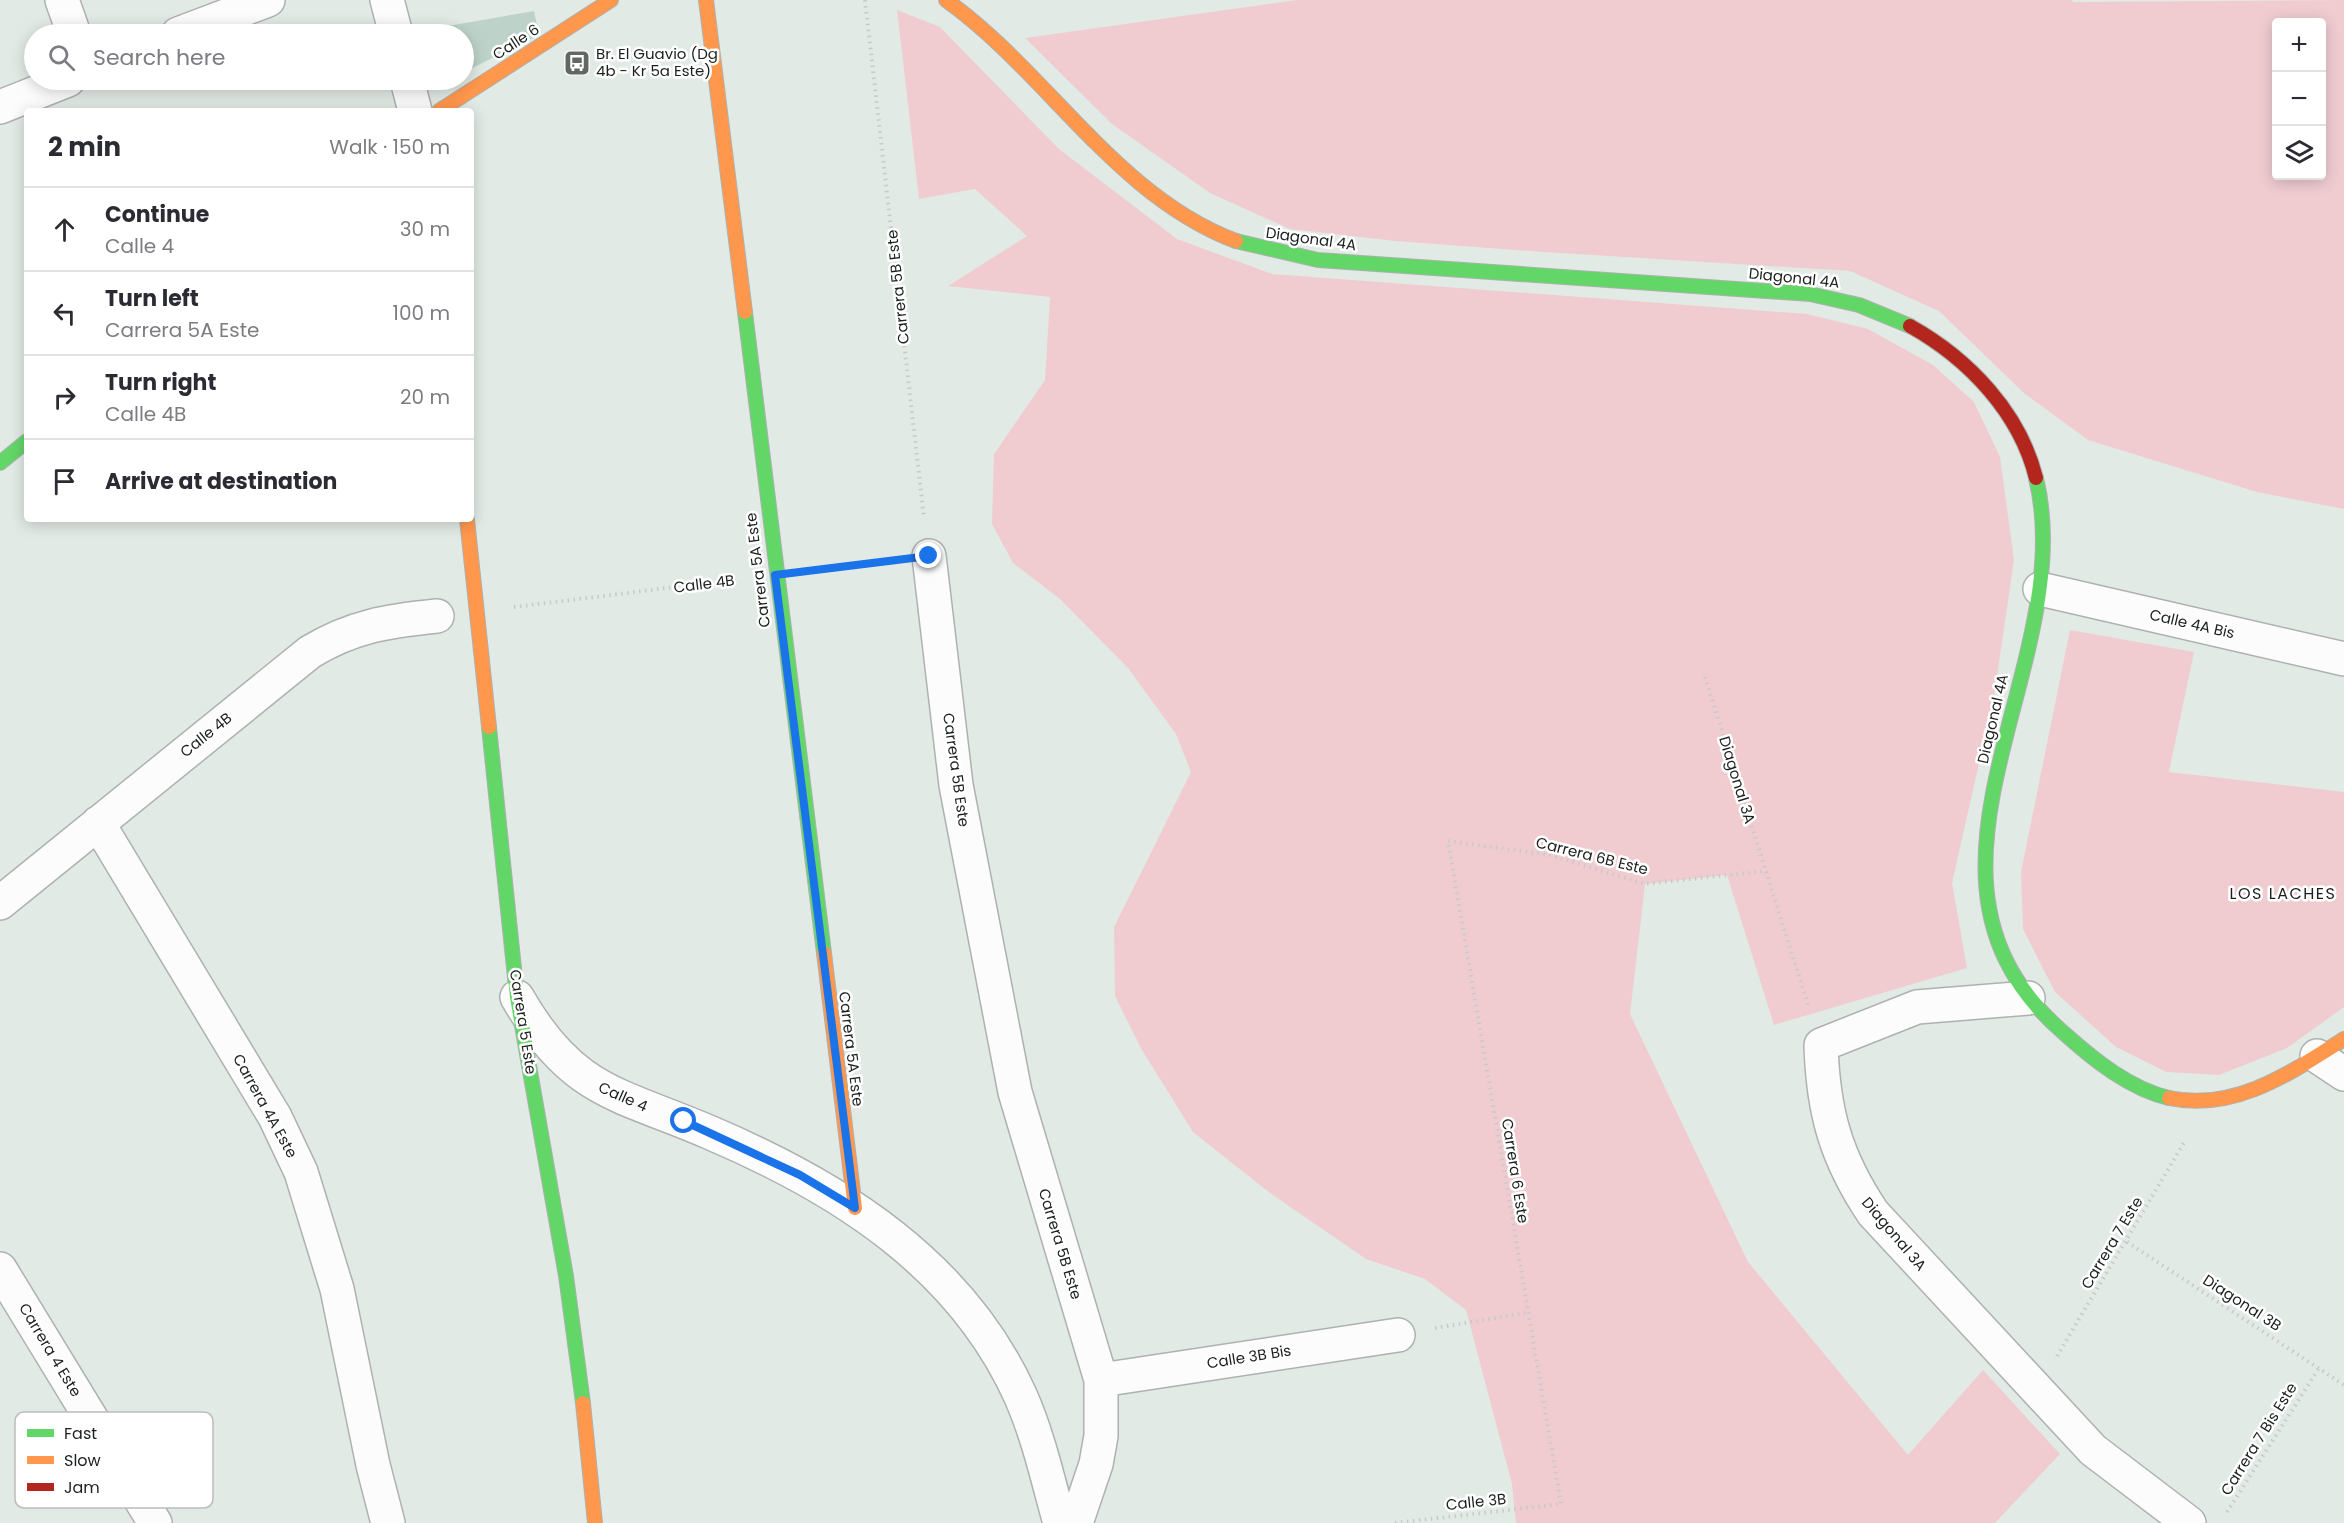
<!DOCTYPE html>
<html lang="en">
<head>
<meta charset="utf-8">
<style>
	body { margin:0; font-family:Poppins,sans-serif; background:#f7f7f7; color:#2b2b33 }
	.controls { position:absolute; right:18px; top:18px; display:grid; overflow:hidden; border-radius:6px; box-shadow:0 3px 15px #0003 }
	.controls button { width:54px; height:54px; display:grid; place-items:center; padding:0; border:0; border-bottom:2px solid #e1e1e2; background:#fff; color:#2b2b33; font:30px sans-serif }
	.stop { position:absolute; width:18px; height:18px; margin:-14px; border:4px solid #1a73e8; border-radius:50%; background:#fff }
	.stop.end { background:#1a73e8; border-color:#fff; box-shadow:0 2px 6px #0008 }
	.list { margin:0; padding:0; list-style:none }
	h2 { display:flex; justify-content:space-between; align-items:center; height:78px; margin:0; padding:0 24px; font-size:26px }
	h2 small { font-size:20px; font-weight:400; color:#7c7c81 }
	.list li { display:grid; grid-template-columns:39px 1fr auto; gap:18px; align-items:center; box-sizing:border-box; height:84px; padding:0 24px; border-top:2px solid #e1e1e2 }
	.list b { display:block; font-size:22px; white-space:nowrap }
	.list p { margin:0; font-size:20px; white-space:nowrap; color:#7c7c81 }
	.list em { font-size:20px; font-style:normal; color:#7c7c81 }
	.icon { flex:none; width:33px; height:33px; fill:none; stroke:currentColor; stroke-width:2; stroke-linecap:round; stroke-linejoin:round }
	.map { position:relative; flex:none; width:2344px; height:1523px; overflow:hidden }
	.search { position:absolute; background:#fff; box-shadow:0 3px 15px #0003; left:24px; top:24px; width:450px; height:66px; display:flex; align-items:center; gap:15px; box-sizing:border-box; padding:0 21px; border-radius:33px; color:#7c7c81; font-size:22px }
	.panel { position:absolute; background:#fff; box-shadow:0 3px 15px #0003; left:24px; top:108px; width:450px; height:414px; border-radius:6px }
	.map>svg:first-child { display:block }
	.green { fill:#f0ccd1; fill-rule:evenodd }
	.building { fill:#bdd3c9 }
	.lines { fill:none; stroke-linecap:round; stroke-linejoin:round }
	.street-casing { stroke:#adb2b0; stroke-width:36 }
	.fast-casing { stroke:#adb2b0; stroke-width:16 }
	.slow-casing { stroke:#adb2b0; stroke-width:16 }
	.jam-casing { stroke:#adb2b0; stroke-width:16 }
	.path { stroke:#c8caca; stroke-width:4; stroke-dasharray:1.5 4.5; stroke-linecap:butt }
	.street { stroke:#fbfcfb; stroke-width:33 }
	.fast { stroke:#63d668; stroke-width:14 }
	.slow { stroke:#ff974d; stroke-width:14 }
	.jam { stroke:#b3261e; stroke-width:14 }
	.route { stroke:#1a73e8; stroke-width:8 }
	.labels { text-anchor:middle; stroke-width:5; stroke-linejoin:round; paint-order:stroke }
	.street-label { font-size:15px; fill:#1b201d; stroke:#fff }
	.poi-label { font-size:15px; fill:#1b201d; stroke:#fff; text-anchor:start }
	.neighbourhood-label { font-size:16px; letter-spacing:1.5px; fill:#1b201d; stroke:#fff }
	.key { fill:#fff; stroke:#bbbcbb; stroke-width:1.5 }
	.key-label { font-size:16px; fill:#1b201d }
</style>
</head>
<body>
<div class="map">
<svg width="2344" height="1523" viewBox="0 0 2344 1523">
	<rect width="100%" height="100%" fill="#e2eae6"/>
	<path class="green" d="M 1297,0 L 2072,0 L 2073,2 L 2344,0 L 2344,509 L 2257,492 L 2088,440 L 2025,394 L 1939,311 L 1850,271 L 1544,252 L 1395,241 L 1290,229 L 1210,193 L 1112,124 L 1025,38 ZM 2322,22 L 2322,176 L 2276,176 L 2276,22 Z
		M 897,10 L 940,27 L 1059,149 L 1177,239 L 1272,274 L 1807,314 L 1868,329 L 1933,365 L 1974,402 L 2000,457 L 2014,560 L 1994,697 L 1952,883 L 1967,968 L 1774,1025 L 1727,875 L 1645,884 L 1630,1014 L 1748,1262 L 1908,1455 L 1983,1370 L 2060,1454 L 1995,1523 L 1516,1523 L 1512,1484 L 1466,1310 L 1425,1279 L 1366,1259 L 1270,1193 L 1193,1132 L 1142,1050 L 1115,996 L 1114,927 L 1191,772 L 1176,734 L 1128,668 L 1060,599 L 1013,563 L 992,524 L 994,454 L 1045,380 L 1050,297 L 948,286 L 1027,236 L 975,189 L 919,199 Z
		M 2070,630 L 2194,652 L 2169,772 L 2344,792 L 2344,1007 L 2287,1048 L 2219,1075 L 2166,1072 L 2116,1047 L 2055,992 L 2023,929 L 2021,872 Z"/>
	<path class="building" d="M 534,11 L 539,35 L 464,72 L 464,34 L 432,34 L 430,29 Z"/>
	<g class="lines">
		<g class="street-casing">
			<path id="street" d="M 62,0 L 74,34
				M 387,0 L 396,34
				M 178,34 L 268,0
				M 407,80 L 415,111
				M 0,107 L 68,80
				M 929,556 L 956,785 L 1015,1092 L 1101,1380 L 1101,1436 L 1096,1464 L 1076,1523
				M 2040,589 L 2344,659
				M 98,823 L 275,1117 L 301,1172 L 337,1289 L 373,1465 L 388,1523
				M 0,903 L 310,652 C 353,626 388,621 437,616
				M 517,997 C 572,1093 618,1093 711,1133 C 840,1188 962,1265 1021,1397 C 1039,1438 1048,1481 1060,1523
				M 2028,998 L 1917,1007 L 1821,1045 C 1823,1112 1836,1158 1873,1213 L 2093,1450 L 2189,1523
				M 2317,1056 L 2344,1074
				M 0,1269 L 155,1523
				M 1101,1380 L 1398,1335"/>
		</g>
		<g class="fast-casing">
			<path id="fast" d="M 1236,241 L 1318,260 L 1810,294 L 1859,305 L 1910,326
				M 745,312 L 824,953
				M 0,463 L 27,441
				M 2036,478 C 2082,667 1880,876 2065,1034 C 2094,1060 2130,1089 2169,1098
				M 489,727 L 517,997 L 566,1276 L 583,1403"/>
		</g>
		<g class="slow-casing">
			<path id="slow" d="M 706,0 L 745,312
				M 946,0 C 1047,72 1116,196 1236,241
				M 439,111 L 611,0
				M 467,519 L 489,727
				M 824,953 L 855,1208
				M 2169,1098 C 2235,1112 2290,1073 2344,1039
				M 583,1403 L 595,1523"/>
		</g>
		<g class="jam-casing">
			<path id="jam" d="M 1910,326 C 1969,359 2020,413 2036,478"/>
		</g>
		<path class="path" d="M 865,0 L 924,518
			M 815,570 L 891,561
			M 514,607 L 739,579
			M 1705,677 L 1809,1008
			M 2127,1242 L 2344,1385
			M 1435,1328 L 1526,1313
			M 2057,1356 L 2185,1141
			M 2227,1512 L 2319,1368
			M 1395,1523 L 1561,1504 L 1448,841 L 1550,855 L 1645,884 L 1766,871"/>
		<use href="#street" class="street"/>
		<use href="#fast" class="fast"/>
		<use href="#slow" class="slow"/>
		<use href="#jam" class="jam"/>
	</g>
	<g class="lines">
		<path class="route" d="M 684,1121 L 800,1175 L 855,1208 L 775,575 L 929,556"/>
	</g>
	<defs>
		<g id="bus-square" transform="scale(1.35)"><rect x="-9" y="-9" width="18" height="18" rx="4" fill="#616763" stroke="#fff"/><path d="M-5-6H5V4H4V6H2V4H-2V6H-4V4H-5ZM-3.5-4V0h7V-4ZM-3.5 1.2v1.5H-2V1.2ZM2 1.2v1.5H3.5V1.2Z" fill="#fff"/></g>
	</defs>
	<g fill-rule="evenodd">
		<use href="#bus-square" x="577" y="63"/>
	</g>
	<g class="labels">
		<g class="street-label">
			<text transform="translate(516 42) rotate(-33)" y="5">Calle 6</text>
			<text transform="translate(1311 239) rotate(8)" y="5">Diagonal 4A</text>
			<text transform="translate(1794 278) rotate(6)" y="5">Diagonal 4A</text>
			<text transform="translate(898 287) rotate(-96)" y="5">Carrera 5B Este</text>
			<text transform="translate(758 570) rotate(-97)" y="5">Carrera 5A Este</text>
			<text transform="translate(704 584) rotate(-7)" y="5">Calle 4B</text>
			<text transform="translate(2192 624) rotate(13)" y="5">Calle 4A Bis</text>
			<text transform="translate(1993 719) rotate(-77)" y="5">Diagonal 4A</text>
			<text transform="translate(206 735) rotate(-39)" y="5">Calle 4B</text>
			<text transform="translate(956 770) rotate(82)" y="5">Carrera 5B Este</text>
			<text transform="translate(1737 780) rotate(73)" y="5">Diagonal 3A</text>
			<text transform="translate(1592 856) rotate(14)" y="5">Carrera 6B Este</text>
			<text transform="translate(523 1022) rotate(81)" y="5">Carrera 5 Este</text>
			<text transform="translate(851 1049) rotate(83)" y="5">Carrera 5A Este</text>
			<text transform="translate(623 1097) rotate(24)" y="5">Calle 4</text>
			<text transform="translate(265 1106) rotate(61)" y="5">Carrera 4A Este</text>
			<text transform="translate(1515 1171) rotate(81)" y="5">Carrera 6 Este</text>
			<text transform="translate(1894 1234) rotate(50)" y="5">Diagonal 3A</text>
			<text transform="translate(2112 1243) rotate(-59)" y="5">Carrera 7 Este</text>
			<text transform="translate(1060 1244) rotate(73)" y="5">Carrera 5B Este</text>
			<text transform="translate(2242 1303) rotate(33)" y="5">Diagonal 3B</text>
			<text transform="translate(50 1350) rotate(59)" y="5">Carrera 4 Este</text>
			<text transform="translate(1249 1357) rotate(-9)" y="5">Calle 3B Bis</text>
			<text transform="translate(2259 1439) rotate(-58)" y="5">Carrera 7 Bis Este</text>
			<text transform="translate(1476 1502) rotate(-6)" y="5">Calle 3B</text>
		</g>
		<g class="poi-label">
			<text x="596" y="59">Br. El Guavio (Dg<tspan x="596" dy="17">4b - Kr 5a Este)</tspan></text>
		</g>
		<g class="neighbourhood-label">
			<text x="2283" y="899">LOS LACHES</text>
		</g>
	</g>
	<rect x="15" y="1412" width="198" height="96" rx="9" class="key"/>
	<rect x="27" y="1429" width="27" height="8" fill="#63d668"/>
	<rect x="27" y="1456" width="27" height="8" fill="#ff974d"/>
	<rect x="27" y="1483" width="27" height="8" fill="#b3261e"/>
	<g class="key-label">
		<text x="64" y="1439">Fast</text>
		<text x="64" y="1466">Slow</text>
		<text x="64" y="1493">Jam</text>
	</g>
</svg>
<div class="controls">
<button>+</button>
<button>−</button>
<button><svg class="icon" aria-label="layers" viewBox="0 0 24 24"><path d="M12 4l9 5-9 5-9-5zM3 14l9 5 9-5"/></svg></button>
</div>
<div class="stop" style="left:684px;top:1121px"></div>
<div class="stop end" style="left:929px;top:556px"></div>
<div class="search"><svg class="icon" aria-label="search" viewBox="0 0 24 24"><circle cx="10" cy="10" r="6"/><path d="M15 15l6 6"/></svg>Search here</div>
<section class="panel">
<h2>2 min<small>Walk · 150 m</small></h2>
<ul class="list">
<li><svg class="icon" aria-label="ahead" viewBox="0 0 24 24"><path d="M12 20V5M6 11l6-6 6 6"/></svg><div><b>Continue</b><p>Calle 4</p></div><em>30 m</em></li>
<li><svg class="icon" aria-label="left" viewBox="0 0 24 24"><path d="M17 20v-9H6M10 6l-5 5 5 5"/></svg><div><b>Turn left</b><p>Carrera 5A Este</p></div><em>100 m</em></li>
<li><svg class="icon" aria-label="right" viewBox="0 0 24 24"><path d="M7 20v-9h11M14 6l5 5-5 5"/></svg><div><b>Turn right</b><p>Calle 4B</p></div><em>20 m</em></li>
<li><svg class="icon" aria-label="arrive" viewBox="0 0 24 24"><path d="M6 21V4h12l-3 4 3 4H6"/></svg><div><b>Arrive at destination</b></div></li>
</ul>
</section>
</div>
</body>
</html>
